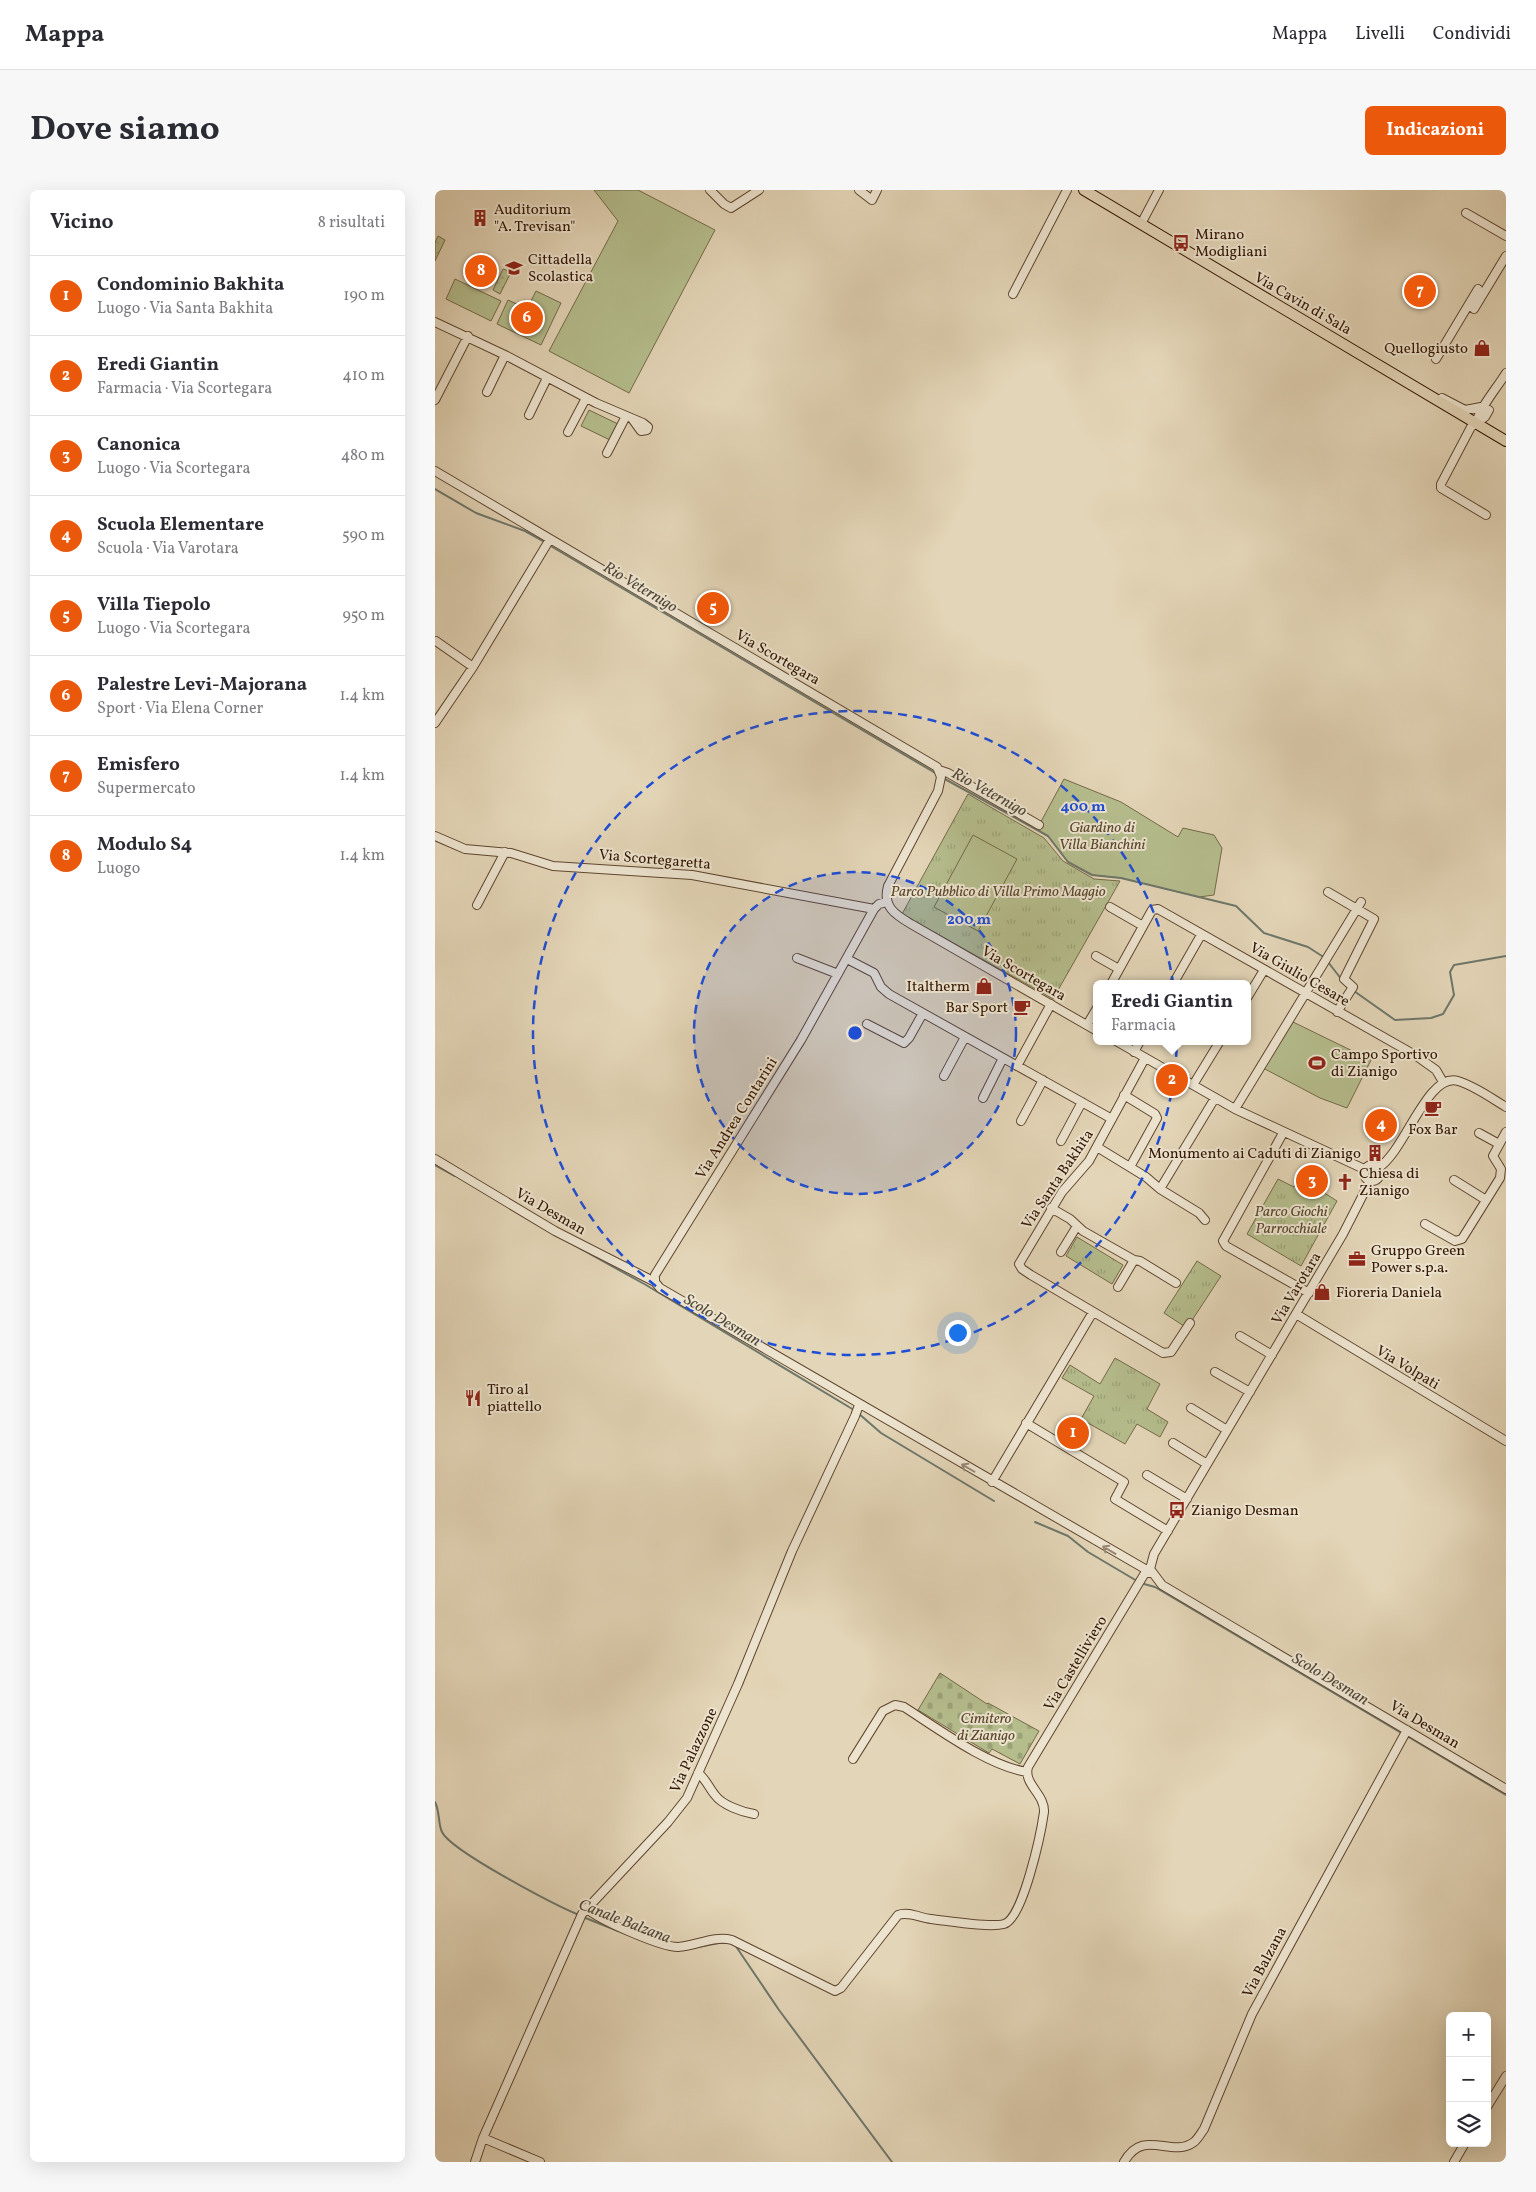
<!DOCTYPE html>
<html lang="it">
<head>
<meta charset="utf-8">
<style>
	body { margin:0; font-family:Vollkorn,serif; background:#f7f7f7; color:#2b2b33 }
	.controls { position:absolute; right:15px; bottom:15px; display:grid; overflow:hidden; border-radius:8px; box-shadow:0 5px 20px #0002 }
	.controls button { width:45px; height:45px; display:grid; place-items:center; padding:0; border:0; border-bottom:1px solid #e1e1e2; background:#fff; color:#2b2b33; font:25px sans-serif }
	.you { position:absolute; left:522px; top:1142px; width:18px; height:18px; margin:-12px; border:4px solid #fff; border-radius:50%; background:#1a73e8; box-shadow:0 0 0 8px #1a73e833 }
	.badge { display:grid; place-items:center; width:32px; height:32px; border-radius:50%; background:#ea580c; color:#fff; font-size:16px; font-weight:700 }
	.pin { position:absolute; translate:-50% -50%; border:2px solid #fff; box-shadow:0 1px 5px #0006 }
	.popup { position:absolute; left:658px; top:790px; width:158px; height:65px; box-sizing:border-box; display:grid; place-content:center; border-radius:8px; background:#fff; filter:drop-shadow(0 1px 4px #0005); font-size:16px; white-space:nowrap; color:#7c7c81 }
	.popup b { font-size:19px; color:#2b2b33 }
	.popup::after { content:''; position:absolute; left:50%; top:100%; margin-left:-10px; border:10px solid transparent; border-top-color:#fff }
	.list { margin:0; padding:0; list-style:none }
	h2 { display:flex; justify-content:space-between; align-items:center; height:65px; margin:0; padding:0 20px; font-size:21px }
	h2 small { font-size:16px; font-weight:400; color:#7c7c81 }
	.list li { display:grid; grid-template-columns:32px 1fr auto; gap:15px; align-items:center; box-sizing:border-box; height:80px; padding:0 20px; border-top:1px solid #e1e1e2 }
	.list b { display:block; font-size:19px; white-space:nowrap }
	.list p { margin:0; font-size:16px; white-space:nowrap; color:#7c7c81 }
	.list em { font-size:16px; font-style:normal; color:#7c7c81 }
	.icon { flex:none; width:28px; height:28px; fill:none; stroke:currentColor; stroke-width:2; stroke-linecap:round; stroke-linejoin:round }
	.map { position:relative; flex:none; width:1071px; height:1972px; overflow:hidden; border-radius:8px }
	header { display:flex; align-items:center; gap:30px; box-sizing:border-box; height:70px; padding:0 25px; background:#fff; border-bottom:1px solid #e1e1e2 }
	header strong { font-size:24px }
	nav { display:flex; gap:28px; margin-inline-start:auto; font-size:18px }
	.intro { display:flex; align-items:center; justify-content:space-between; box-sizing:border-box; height:120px; padding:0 30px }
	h1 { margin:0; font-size:35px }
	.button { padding:12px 22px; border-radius:8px; background:#ea580c; color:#fff; font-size:18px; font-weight:700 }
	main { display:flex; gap:30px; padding:0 30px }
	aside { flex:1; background:#fff; border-radius:8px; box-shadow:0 5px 20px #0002 }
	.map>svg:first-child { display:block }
	.grass { fill:url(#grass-dots); stroke:#746a48 }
	.cemetery { fill:url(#cemetery-stones); stroke:#746a48 }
	.park { fill:url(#park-tufts); stroke:#746a48 }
	.garden { fill:#b5bd8d; stroke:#746a48 }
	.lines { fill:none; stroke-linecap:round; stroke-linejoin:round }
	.stream { stroke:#6e776b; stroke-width:2 }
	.minor-casing { stroke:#5f462f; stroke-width:10 }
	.major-casing { stroke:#331602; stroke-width:12 }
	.minor { stroke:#ede4d0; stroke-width:8 }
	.major { stroke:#e3d5b7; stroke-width:10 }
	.oneway { stroke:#998773 }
	.ring { fill:none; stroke:#1d4ed8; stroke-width:2.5; stroke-dasharray:9 6 }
	.labels { text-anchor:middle; stroke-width:4; stroke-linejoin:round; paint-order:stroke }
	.poi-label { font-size:15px; fill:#331602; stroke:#ede4d0; text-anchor:start }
	.street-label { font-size:15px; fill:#331602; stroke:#ede4d0 }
	.park-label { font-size:15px; font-style:italic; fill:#5a482c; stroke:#ede4d0 }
	.water-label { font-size:16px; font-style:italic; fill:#504737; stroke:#ede4d0 }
	.centre { fill:#1d4ed8; stroke:#ede4d0; stroke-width:2.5 }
	.ring-label { font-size:15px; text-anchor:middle; font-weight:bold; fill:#1d4ed8; stroke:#ede4d0; stroke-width:4; stroke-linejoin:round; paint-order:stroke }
</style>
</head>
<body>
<header>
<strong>Mappa</strong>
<nav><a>Mappa</a><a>Livelli</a><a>Condividi</a></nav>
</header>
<div class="intro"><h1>Dove siamo</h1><a class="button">Indicazioni</a></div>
<main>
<aside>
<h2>Vicino<small>8 risultati</small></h2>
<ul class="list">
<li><span class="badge">1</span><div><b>Condominio Bakhita</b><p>Luogo · Via Santa Bakhita</p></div><em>190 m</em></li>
<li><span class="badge">2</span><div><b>Eredi Giantin</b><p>Farmacia · Via Scortegara</p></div><em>410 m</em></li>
<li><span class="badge">3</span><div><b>Canonica</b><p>Luogo · Via Scortegara</p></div><em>480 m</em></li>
<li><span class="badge">4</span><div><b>Scuola Elementare</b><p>Scuola · Via Varotara</p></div><em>590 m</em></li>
<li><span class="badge">5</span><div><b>Villa Tiepolo</b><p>Luogo · Via Scortegara</p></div><em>950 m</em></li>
<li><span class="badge">6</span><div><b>Palestre Levi-Majorana</b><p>Sport · Via Elena Corner</p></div><em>1.4 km</em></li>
<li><span class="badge">7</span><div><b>Emisfero</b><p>Supermercato</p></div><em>1.4 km</em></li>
<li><span class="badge">8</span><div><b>Modulo S4</b><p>Luogo</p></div><em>1.4 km</em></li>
</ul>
</aside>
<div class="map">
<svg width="1071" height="1972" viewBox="0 0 1071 1972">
	<defs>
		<pattern id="grass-dots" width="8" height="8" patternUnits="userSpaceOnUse" patternTransform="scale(1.25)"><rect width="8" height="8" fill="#b5bd8d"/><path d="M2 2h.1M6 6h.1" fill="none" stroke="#9ca278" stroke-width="1.8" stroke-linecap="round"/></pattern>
		<pattern id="cemetery-stones" width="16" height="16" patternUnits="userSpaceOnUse" patternTransform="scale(1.25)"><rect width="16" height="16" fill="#b5bd8d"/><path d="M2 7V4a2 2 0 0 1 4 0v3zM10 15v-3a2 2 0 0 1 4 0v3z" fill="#9ca278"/></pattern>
		<pattern id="park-tufts" width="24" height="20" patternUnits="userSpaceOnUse" patternTransform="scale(1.25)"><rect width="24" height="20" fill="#b5bd8d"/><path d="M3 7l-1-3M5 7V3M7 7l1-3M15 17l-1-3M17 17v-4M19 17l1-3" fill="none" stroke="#9ca278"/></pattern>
	</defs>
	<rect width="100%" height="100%" fill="#e3d5b7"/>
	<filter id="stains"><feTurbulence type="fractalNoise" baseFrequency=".004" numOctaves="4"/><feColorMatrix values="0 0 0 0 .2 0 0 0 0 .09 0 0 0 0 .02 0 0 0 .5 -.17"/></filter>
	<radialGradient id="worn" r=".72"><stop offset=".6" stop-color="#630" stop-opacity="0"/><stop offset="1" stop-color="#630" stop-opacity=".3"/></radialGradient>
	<path class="grass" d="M 3,46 L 10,50 L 0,71 L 0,53 Z
		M 68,79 L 76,82 L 65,104 L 58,100 Z"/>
	<path class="cemetery" d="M 505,1483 L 552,1514 L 553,1513 L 604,1541 L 585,1574 L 557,1559 L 554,1563 L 483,1520 Z"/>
	<path class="park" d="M 533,604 L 609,648 L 628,671 L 659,689 L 685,691 L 618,809 L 467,724 Z
		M 843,989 L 859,997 L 863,991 L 881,1002 L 883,999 L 902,1011 L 866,1076 L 812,1044 Z
		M 642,1047 L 688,1075 L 677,1094 L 631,1066 Z
		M 762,1071 L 786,1086 L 752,1138 L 729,1123 Z
		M 680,1168 L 725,1194 L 712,1219 L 733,1232 L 725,1247 L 702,1234 L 690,1254 L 646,1229 L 659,1206 L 627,1188 L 635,1175 L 665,1194 Z"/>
	<path class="garden" d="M 159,0 L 203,0 L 280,40 L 194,203 L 114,161 L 183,31 Z
		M 20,89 L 66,111 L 56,131 L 11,109 Z
		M 101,101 L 126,113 L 106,155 L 62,134 L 73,110 L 86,116 L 89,110 L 95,113 Z
		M 154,220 L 183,234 L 175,250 L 146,236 Z
		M 629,589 L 686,612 L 743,647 L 748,638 L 779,645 L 787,658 L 779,705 L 764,707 L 686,688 L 657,685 L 633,672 L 613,646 L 602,639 Z
		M 538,645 L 582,669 L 543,741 L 499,717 Z
		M 856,831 L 936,870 L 912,918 L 885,908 L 828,878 Z"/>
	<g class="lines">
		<path class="stream" d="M 0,299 L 41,323 L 90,341 L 110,352
			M 114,355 L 502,584
			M 508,588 L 613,646 L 633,672 L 657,685 L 686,688 L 801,716 L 829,743 L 873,757 L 890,768
			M 893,772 L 907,790
			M 919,801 L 960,830 L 996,828 L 1008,824 L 1019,805 L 1015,782 L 1019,775 L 1071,766
			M 0,975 L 20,986
			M 128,1049 L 211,1095 L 419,1220
			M 423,1223 L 446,1243 L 559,1311
			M 600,1332 L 633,1346 L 653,1362 L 702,1391
			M 709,1394 L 720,1397 L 968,1544
			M 972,1546 L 1071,1605
			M 0,1612 C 5,1622 3,1634 7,1642 C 16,1661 120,1715 144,1725
			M 148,1727 L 183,1741
			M 300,1755 L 344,1820 L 457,1972
			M 223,1756 L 242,1760
			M 247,1760 L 284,1753 L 294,1753"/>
		<g class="minor-casing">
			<path id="minor" d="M 275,0 L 289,14 L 296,18 L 324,0
				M 424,0 L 437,10 L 442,0
				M 1031,23 L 1071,46
				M 706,34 L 724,0
				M 578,104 L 632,0
				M 1039,119 L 1071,66
				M 0,132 L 70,165 L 161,213 L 208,233 L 213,237 L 212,240 L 206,241 L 198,230
				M 1001,169 L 1043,99
				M 52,202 L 70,165
				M 1007,208 L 1030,220 L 1046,217
				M 0,210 L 33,146
				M 94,225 L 112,188
				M 1041,233 C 1045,217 1062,198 1071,183
				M 133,242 L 151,208
				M 172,263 L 191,226
				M 0,281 L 502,577 L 506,587 L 503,601 L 453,696 C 447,717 461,725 476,734 L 662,841
				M 1051,325 L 1006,298 L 1006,294 L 1036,237 L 1050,227 L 1054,220
				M 1,451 L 38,477
				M 0,533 L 38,477 L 115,349
				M 504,580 L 513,583 L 604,635
				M 0,646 L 30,659 L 76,663 L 118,676 L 257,685 L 439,719
				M 893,702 L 939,729 L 909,789 L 918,797 L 902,822
				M 452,712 L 444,714 L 439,719 L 366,850 L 220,1085 L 220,1092 L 225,1098 L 717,1383
				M 42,715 L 70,662
				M 675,717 L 708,736
				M 661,766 L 684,779
				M 362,768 L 403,784
				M 412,769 L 439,783 L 446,797 L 454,804 L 677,929
				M 676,794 L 717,720 L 723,719 L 980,865 L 1001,880 L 1008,892
				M 738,794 L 766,745
				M 812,808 L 829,780
				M 432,834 L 469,853 L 474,848 L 488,823
				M 652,835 L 662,818
				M 681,851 L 800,919 L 929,979
				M 699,862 L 705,851
				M 710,868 L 654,971 L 627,1002 L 584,1074 L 587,1079 L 596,1085 L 728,1163 L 736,1162 L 755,1133
				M 582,876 L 616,814
				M 509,886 L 530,847
				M 758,895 L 785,851
				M 689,905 L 720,924 L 722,928 L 695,977
				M 548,908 L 568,868
				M 800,919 L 926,712
				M 586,931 L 608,890
				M 848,943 L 788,1051 L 791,1056 L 874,1103
				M 1044,943 L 1064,954
				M 626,951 L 647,912
				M 662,957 L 711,987 L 725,999 L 764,1023 L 770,1030
				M 0,969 L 120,1041 L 220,1092
				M929 983a8 8 0 1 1 16 0a8 8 0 1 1-16 0Z
				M 943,978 C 970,962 992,882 1023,891 C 1040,896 1056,908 1071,917
				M 1019,990 L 1051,1010
				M 935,991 L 908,1044 L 719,1364 L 715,1379 L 727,1395 L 1071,1599
				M 725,999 L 780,908
				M 616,1018 L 635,1029 L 648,1041 L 699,1070 L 705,1071 L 741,1093
				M 990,1034 L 1020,1051 L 1027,1049 L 1065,988 L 1066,979 L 1058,966 L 1071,942
				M 626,1062 L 642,1036
				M 683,1097 L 699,1070
				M 861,1124 L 1071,1251
				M 805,1146 L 837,1165
				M 780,1182 L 815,1202
				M 756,1218 L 792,1240
				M 591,1233 L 689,1292 L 680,1309 L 733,1341
				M 738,1253 L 772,1274
				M 712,1285 L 752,1309
				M 557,1292 L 658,1122
				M 418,1569 L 448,1521 L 460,1515 L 469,1517 C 502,1538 553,1576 592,1582
				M 263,1583 C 271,1589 274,1598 280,1605 C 287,1615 307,1622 319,1624
				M 151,1718 C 164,1730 226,1757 243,1757 C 261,1756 279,1745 297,1750 L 400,1801 L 406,1798 L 463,1725 C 474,1721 485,1728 496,1729 C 514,1731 554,1738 569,1734 C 588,1729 606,1643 609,1622 C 610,1604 588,1594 593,1577 L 710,1383 L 717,1383
				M 1052,1917 L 1071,1886
				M 48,1948 L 105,1972
				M 40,1972 L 48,1948 L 147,1724 L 233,1632 L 252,1608 L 303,1494 L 357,1361 L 420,1226 L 424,1215
				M 689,1972 C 709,1937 736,1969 759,1952 C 763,1949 766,1943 769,1939 L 817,1824 L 972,1540
				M 1019,1972 L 1030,1953"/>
		</g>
		<g class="major-casing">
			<path id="major" d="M 649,0 L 1071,251"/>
		</g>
		<use href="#minor" class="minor"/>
		<use href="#major" class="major"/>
	</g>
	<defs><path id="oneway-shaft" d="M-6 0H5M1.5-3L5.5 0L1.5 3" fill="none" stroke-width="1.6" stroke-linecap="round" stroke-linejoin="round" transform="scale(1.25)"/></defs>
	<g class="oneway">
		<use href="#oneway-shaft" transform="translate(533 1278) rotate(-150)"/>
		<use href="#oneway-shaft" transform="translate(674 1360) rotate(-149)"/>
	</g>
	<circle cx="420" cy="843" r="161" fill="#1d4ed8" fill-opacity=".12"/>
	<g class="ring">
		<circle cx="420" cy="843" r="161"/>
		<circle cx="420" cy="843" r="322"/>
	</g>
	<defs>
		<g id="building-bare" transform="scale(1.35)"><path d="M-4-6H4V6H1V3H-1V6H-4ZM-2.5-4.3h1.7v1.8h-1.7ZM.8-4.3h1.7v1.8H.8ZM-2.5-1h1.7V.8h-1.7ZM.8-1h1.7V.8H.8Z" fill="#8f2418" stroke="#ede4d0" stroke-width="2.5" paint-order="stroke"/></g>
		<g id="bus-bare" transform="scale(1.35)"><path d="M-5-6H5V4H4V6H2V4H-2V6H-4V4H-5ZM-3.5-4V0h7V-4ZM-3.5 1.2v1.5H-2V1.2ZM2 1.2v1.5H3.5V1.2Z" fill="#8f2418" stroke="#ede4d0" stroke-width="2.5" paint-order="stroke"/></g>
		<g id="school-bare" transform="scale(1.35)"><path d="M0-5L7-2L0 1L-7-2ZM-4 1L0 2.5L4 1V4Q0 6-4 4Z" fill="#8f2418" stroke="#ede4d0" stroke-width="2.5" paint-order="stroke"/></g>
		<g id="shop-bare" transform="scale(1.35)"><path d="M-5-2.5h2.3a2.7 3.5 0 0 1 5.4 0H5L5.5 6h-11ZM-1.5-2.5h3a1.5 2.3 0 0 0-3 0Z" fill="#8f2418" stroke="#ede4d0" stroke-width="2.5" paint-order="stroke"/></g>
		<g id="cafe-bare" transform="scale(1.35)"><path d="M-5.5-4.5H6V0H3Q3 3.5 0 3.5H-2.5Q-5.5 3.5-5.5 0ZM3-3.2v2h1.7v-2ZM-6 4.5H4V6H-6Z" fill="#8f2418" stroke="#ede4d0" stroke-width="2.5" paint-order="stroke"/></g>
		<g id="stadium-bare" transform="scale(1.35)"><path d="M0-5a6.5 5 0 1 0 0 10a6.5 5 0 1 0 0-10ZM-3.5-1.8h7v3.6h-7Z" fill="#8f2418" stroke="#ede4d0" stroke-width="2.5" paint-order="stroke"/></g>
		<g id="church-bare" transform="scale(1.35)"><path d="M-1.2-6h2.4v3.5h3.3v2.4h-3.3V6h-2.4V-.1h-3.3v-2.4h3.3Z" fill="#8f2418" stroke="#ede4d0" stroke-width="2.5" paint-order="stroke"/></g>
		<g id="office-bare" transform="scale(1.35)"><path d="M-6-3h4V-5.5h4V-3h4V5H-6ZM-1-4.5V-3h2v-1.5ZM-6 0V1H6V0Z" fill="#8f2418" stroke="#ede4d0" stroke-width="2.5" paint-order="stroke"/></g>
		<g id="restaurant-bare" transform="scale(1.35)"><path d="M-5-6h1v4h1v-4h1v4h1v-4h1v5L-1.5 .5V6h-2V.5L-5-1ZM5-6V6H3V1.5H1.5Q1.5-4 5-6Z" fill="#8f2418" stroke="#ede4d0" stroke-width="2.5" paint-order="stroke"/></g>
	</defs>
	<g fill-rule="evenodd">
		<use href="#building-bare" x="45" y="28"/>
		<use href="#bus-bare" x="746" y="53"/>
		<use href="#school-bare" x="79" y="78"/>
		<use href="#shop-bare" x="1047" y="158"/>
		<use href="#shop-bare" x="549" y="796"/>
		<use href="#cafe-bare" x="587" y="817"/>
		<use href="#stadium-bare" x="882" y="873"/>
		<use href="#cafe-bare" x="998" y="918"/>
		<use href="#building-bare" x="940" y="963"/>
		<use href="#church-bare" x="910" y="992"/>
		<use href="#office-bare" x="922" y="1069"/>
		<use href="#shop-bare" x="887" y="1102"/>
		<use href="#restaurant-bare" x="38" y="1208"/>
		<use href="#bus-bare" x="742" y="1320"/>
	</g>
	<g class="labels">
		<g class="poi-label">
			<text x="59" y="24">Auditorium<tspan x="59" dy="17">"A. Trevisan"</tspan></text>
			<text x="760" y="49">Mirano<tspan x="760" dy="17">Modigliani</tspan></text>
			<text x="93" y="74">Cittadella<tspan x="93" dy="17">Scolastica</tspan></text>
			<text x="1033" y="163" text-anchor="end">Quellogiusto</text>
			<text x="535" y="801" text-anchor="end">Italtherm</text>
			<text x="573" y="822" text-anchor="end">Bar Sport</text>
			<text x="896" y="869">Campo Sportivo<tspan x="896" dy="17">di Zianigo</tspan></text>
			<text x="998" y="944" text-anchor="middle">Fox Bar</text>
			<text x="926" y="968" text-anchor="end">Monumento ai Caduti di Zianigo</text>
			<text x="924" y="988">Chiesa di<tspan x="924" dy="17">Zianigo</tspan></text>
			<text x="936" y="1065">Gruppo Green<tspan x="936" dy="17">Power s.p.a.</tspan></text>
			<text x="901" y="1107">Fioreria Daniela</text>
			<text x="52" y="1204">Tiro al<tspan x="52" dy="17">piattello</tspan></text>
			<text x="756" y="1325">Zianigo Desman</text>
		</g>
		<g class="street-label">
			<text transform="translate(868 113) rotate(30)" y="5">Via Cavin di Sala</text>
			<text transform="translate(343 467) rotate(30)" y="5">Via Scortegara</text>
			<text transform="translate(220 669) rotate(5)" y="5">Via Scortegaretta</text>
			<text transform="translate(589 783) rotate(30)" y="5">Via Scortegara</text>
			<text transform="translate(865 784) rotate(30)" y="5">Via Giulio Cesare</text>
			<text transform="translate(301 928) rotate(-58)" y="5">Via Andrea Contarini</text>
			<text transform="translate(622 989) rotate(-56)" y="5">Via Santa Bakhita</text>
			<text transform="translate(116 1021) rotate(30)" y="5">Via Desman</text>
			<text transform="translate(861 1098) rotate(-59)" y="5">Via Varotara</text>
			<text transform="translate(973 1177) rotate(31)" y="5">Via Volpati</text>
			<text transform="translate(640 1473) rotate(-59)" y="5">Via Castelliviero</text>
			<text transform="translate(990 1534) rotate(31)" y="5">Via Desman</text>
			<text transform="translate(258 1560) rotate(-65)" y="5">Via Palazzone</text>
			<text transform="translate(829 1772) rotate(-62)" y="5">Via Balzana</text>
		</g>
		<g class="park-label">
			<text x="667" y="642">Giardino di<tspan x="667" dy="17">Villa Bianchini</tspan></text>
			<text x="563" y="706">Parco Pubblico di Villa Primo Maggio</text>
			<text x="856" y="1026">Parco Giochi<tspan x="856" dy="17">Parrocchiale</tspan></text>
			<text x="551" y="1533">Cimitero<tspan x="551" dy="17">di Zianigo</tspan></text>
		</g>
		<g class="water-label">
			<text transform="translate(206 396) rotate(31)" y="6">Rio Veternigo</text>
			<text transform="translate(555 601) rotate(29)" y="6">Rio Veternigo</text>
			<text transform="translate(288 1129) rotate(31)" y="6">Scolo Desman</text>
			<text transform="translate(896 1488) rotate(31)" y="6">Scolo Desman</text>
			<text transform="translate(190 1730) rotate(21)" y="6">Canale Balzana</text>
		</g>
	</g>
	<circle cx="420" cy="843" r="8" class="centre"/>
	<g class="ring-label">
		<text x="648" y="621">400 m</text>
		<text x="534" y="734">200 m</text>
	</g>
	<rect width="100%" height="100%" filter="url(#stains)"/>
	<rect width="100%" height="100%" fill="url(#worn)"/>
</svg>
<div class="controls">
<button>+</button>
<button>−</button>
<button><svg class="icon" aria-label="layers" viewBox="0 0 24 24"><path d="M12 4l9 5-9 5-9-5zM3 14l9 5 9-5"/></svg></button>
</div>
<div class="you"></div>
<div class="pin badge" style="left:638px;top:1243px">1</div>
<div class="pin badge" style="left:737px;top:890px">2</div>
<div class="popup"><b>Eredi Giantin</b>Farmacia</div>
<div class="pin badge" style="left:877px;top:991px">3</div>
<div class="pin badge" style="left:946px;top:935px">4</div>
<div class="pin badge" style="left:278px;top:418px">5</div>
<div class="pin badge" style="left:92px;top:128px">6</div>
<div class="pin badge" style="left:985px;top:101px">7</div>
<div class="pin badge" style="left:46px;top:81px">8</div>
</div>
</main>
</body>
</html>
